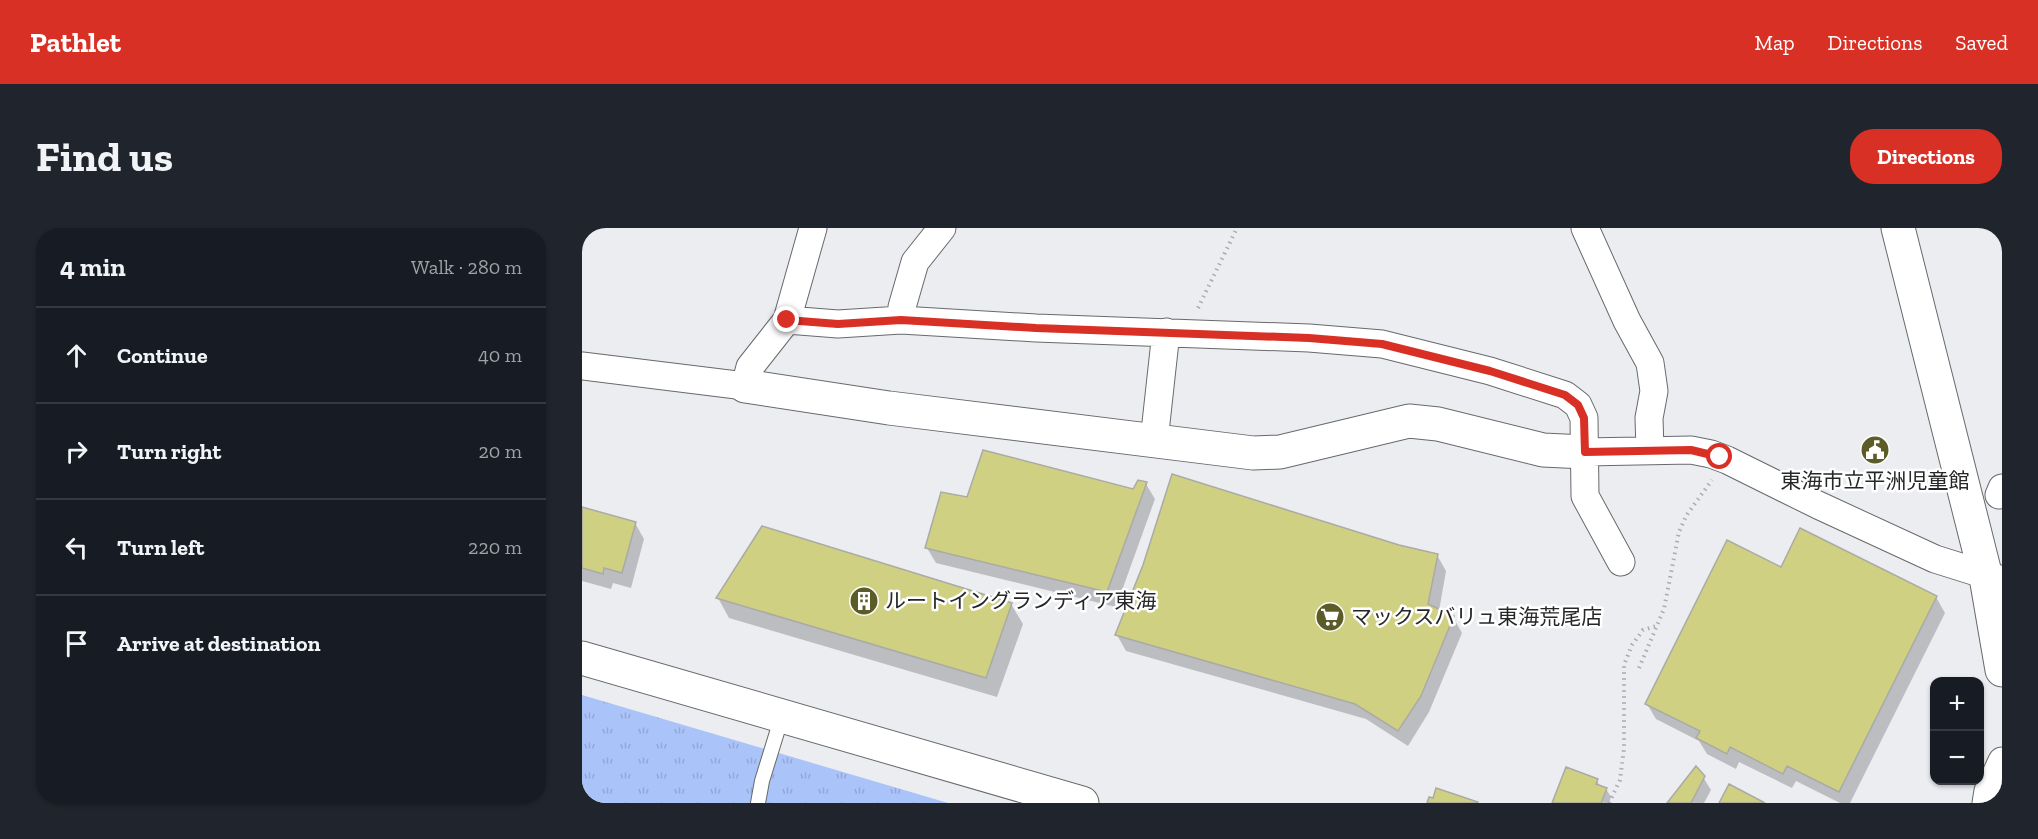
<!DOCTYPE html>
<html lang="en">
<head>
<meta charset="utf-8">
<style>
	body { margin:0; font-family:"Zilla Slab","Noto Sans JP",serif; background:#20242c; color:#f1f3f6 }
	.controls { position:absolute; right:18px; bottom:18px; display:grid; overflow:hidden; border-radius:12px; box-shadow:0 2px 4px #0004 }
	.controls button { width:54px; height:54px; display:grid; place-items:center; padding:0; border:0; border-bottom:2px solid #363941; background:#171b24; color:#f1f3f6; font:30px sans-serif }
	.stop { position:absolute; width:18px; height:18px; margin:-14px; border:4px solid #d93025; border-radius:50%; background:#fff }
	.stop.end { background:#d93025; border-color:#fff; box-shadow:0 2px 6px #0008 }
	.list { margin:0; padding:0; list-style:none }
	h2 { display:flex; justify-content:space-between; align-items:center; height:78px; margin:0; padding:0 24px; font-size:26px }
	h2 small { font-size:20px; font-weight:400; color:#9ea1a6 }
	.list li { display:grid; grid-template-columns:39px 1fr auto; gap:18px; align-items:center; box-sizing:border-box; height:96px; padding:0 24px; border-top:2px solid #363941 }
	.list b { display:block; font-size:22px; white-space:nowrap }
	.list em { font-size:20px; font-style:normal; color:#9ea1a6 }
	.icon { flex:none; width:33px; height:33px; fill:none; stroke:currentColor; stroke-width:2; stroke-linecap:round; stroke-linejoin:round }
	.map { position:relative; flex:none; width:1420px; height:575px; overflow:hidden; border-radius:24px }
	header { display:flex; align-items:center; gap:36px; box-sizing:border-box; height:84px; padding:0 30px; background:#d93025; color:#fff }
	header strong { font-size:28px }
	nav { display:flex; gap:33px; margin-inline-start:auto; font-size:21px }
	.intro { display:flex; align-items:center; justify-content:space-between; box-sizing:border-box; height:144px; padding:0 36px }
	h1 { margin:0; font-size:42px }
	.button { padding:15px 27px; border-radius:24px; background:#d93025; color:#fff; font-size:21px; font-weight:700 }
	main { display:flex; gap:36px; padding:0 36px }
	aside { flex:1; background:#171b24; border-radius:24px; box-shadow:0 2px 4px #0004 }
	.map>svg:first-child { display:block }
	.park { fill:url(#park-tufts) }
	.shadow { fill:#0003 }
	.building { fill:#d0d082; stroke:#aaaaa6; stroke-width:1.5 }
	.lines { fill:none; stroke-linecap:round; stroke-linejoin:round }
	.lane-casing { stroke:#67696b; stroke-width:16 }
	.street-casing { stroke:#67696b; stroke-width:29 }
	.secondary-casing { stroke:#67696b; stroke-width:35 }
	.path { stroke:#abacaf; stroke-width:4; stroke-dasharray:1.5 4.5; stroke-linecap:butt }
	.lane { stroke:#fff; stroke-width:14 }
	.street { stroke:#fff; stroke-width:27 }
	.secondary { stroke:#fff; stroke-width:33 }
	.route { stroke:#d93025; stroke-width:8 }
	.labels { text-anchor:middle; stroke-width:5; stroke-linejoin:round; paint-order:stroke }
	.poi-label { font-size:21px; fill:#262728; stroke:#fff; text-anchor:start }
</style>
</head>
<body>
<header>
<strong>Pathlet</strong>
<nav><a>Map</a><a>Directions</a><a>Saved</a></nav>
</header>
<div class="intro"><h1>Find us</h1><a class="button">Directions</a></div>
<main>
<aside>
<h2>4 min<small>Walk · 280 m</small></h2>
<ul class="list">
<li><svg class="icon" aria-label="ahead" viewBox="0 0 24 24"><path d="M12 20V5M6 11l6-6 6 6"/></svg><div><b>Continue</b></div><em>40 m</em></li>
<li><svg class="icon" aria-label="right" viewBox="0 0 24 24"><path d="M7 20v-9h11M14 6l5 5-5 5"/></svg><div><b>Turn right</b></div><em>20 m</em></li>
<li><svg class="icon" aria-label="left" viewBox="0 0 24 24"><path d="M17 20v-9H6M10 6l-5 5 5 5"/></svg><div><b>Turn left</b></div><em>220 m</em></li>
<li><svg class="icon" aria-label="arrive" viewBox="0 0 24 24"><path d="M6 21V4h12l-3 4 3 4H6"/></svg><div><b>Arrive at destination</b></div></li>
</ul>
</aside>
<div class="map">
<svg width="1420" height="575" viewBox="0 0 1420 575">
	<defs>
		<pattern id="park-tufts" width="24" height="20" patternUnits="userSpaceOnUse" patternTransform="scale(1.5)"><rect width="24" height="20" fill="#aac3f8"/><path d="M3 7l-1-3M5 7V3M7 7l1-3M15 17l-1-3M17 17v-4M19 17l1-3" fill="none" stroke="#92a8d5"/></pattern>
	</defs>
	<rect width="100%" height="100%" fill="#ebedf0"/>
	<path class="park" d="M 0,467 L 366,575 L 0,575 Z"/>
	<path class="shadow" d="M 557,254 L 564,256 L 573,271 L 534,379 L 354,335 L 345,320 L 386,271 L 552,262 Z
		M 0,280 L 53,295 L 62,311 L 49,360 L 31,355 L 29,361 L 0,353 Z
		M 817,318 L 855,327 L 864,343 L 857,383 L 871,389 L 880,405 L 847,484 L 826,518 L 784,491 L 544,423 L 535,407 Z
		M 1199,341 L 1354,369 L 1363,385 L 1268,575 L 1258,575 L 1214,553 L 1210,560 L 1157,534 L 1154,541 L 1125,526 L 1117,513 L 1074,491 L 1065,476 Z
		M 136,370 L 429,376 L 441,396 L 415,469 L 147,390 Z
		M 985,541 L 1015,552 L 1018,559 L 1024,561 L 1029,569 L 1027,575 L 972,575 Z
		M 1121,549 L 1129,562 L 1122,575 L 1087,575 L 1090,570 Z"/>
	<path class="building" d="M 401,222 L 551,261 L 556,252 L 565,254 L 525,364 L 343,320 L 359,264 L 385,269 Z
		M 590,246 L 817,317 L 856,326 L 846,376 L 872,388 L 839,468 L 816,503 L 773,476 L 533,407 L 561,337 Z
		M 0,279 L 54,294 L 40,345 L 22,340 L 21,346 L 0,340 Z
		M 180,298 L 430,375 L 404,450 L 134,370 Z
		M 1218,300 L 1355,368 L 1257,564 L 1205,538 L 1201,546 L 1148,519 L 1145,526 L 1114,510 L 1118,503 L 1063,476 L 1145,312 L 1199,339 Z
		M 1114,538 L 1123,548 L 1109,575 L 1085,575 Z
		M 984,539 L 1016,551 L 1014,556 L 1025,560 L 1019,575 L 970,575 Z
		M 1147,556 L 1183,575 L 1137,575 Z
		M 854,560 L 896,574 L 895,575 L 845,575 L 847,569 L 851,570 Z"/>
	<g class="lines">
		<g class="lane-casing">
			<path id="lane" d="M 176,575 L 180,553 L 200,488"/>
		</g>
		<g class="street-casing">
			<path id="street" d="M 1003,0 L 1045,93 L 1068,135 L 1072,163 L 1067,190 L 1068,222
				M 205,92 L 256,96 L 319,92 L 454,100 L 727,110 L 800,116 L 908,143 L 983,167 L 996,177 L 1002,190 L 1003,268 L 1039,334
				M 319,92 L 320,79 L 333,34 L 360,0
				M 0,138 L 163,158 L 168,139 L 205,92 L 231,0
				M 572,213 L 584,104
				M 1003,224 L 1109,222 L 1129,226 L 1145,232 L 1236,277 L 1353,331 L 1420,352
				M 1417,267 L 1420,260
				M 1404,575 L 1406,563 L 1420,533"/>
		</g>
		<g class="secondary-casing">
			<path id="secondary" d="M 1316,0 L 1404,349 L 1420,442
				M 163,158 L 307,180 L 671,225 L 698,224 L 827,193 L 856,196 L 961,222 L 1003,224
				M 0,430 L 500,575"/>
		</g>
		<path class="path" d="M 616,80 L 655,0
			M 1057,440 L 1082,381 L 1097,304 L 1104,288 L 1130,252
			M 1027,575 L 1038,552 L 1042,520 L 1042,437 L 1050,417 L 1061,402 L 1074,398"/>
		<use href="#lane" class="lane"/>
		<use href="#street" class="street"/>
		<use href="#secondary" class="secondary"/>
	</g>
	<g class="lines">
		<path class="route" d="M 205,92 L 256,96 L 319,92 L 454,100 L 727,110 L 800,116 L 908,143 L 983,167 L 996,177 L 1002,190 L 1003,224 L 1109,222 L 1138,229"/>
	</g>
	<defs>
		<g id="civic-disc" transform="scale(1.5)"><circle r="9.5" fill="#5c5c29" stroke="#fff"/><path d="M-.6-6.5H3V-4.5H.6V-3L4-1V1h2V6H-6V1h2V-1L-.6-3ZM-1.2 2.5V6h2.4V2.5Z" fill="#fff"/></g>
		<g id="building-disc" transform="scale(1.5)"><circle r="9.5" fill="#5c5c29" stroke="#fff"/><path d="M-4-6H4V6H1V3H-1V6H-4ZM-2.5-4.3h1.7v1.8h-1.7ZM.8-4.3h1.7v1.8H.8ZM-2.5-1h1.7V.8h-1.7ZM.8-1h1.7V.8H.8Z" fill="#fff"/></g>
		<g id="supermarket-disc" transform="scale(1.5)"><circle r="9.5" fill="#5c5c29" stroke="#fff"/><path d="M-6-5.5h2.5l.6 2H6L4.5 2H-2.5L-4.4-4H-6ZM-1.5 3.2a1.3 1.3 0 1 0 .1 0ZM3 3.2a1.3 1.3 0 1 0 .1 0Z" fill="#fff"/></g>
	</defs>
	<g fill-rule="evenodd">
		<use href="#civic-disc" x="1293" y="222"/>
		<use href="#building-disc" x="282" y="373"/>
		<use href="#supermarket-disc" x="748" y="389"/>
	</g>
	<g class="labels">
		<g class="poi-label">
			<text x="1293" y="260" text-anchor="middle">東海市立平洲児童館</text>
			<text x="303" y="380">ルートイングランディア東海</text>
			<text x="769" y="396">マックスバリュ東海荒尾店</text>
		</g>
	</g>
</svg>
<div class="controls">
<button>+</button>
<button>−</button>
</div>
<div class="stop" style="left:1138px;top:229px"></div>
<div class="stop end" style="left:205px;top:92px"></div>
</div>
</main>
</body>
</html>
